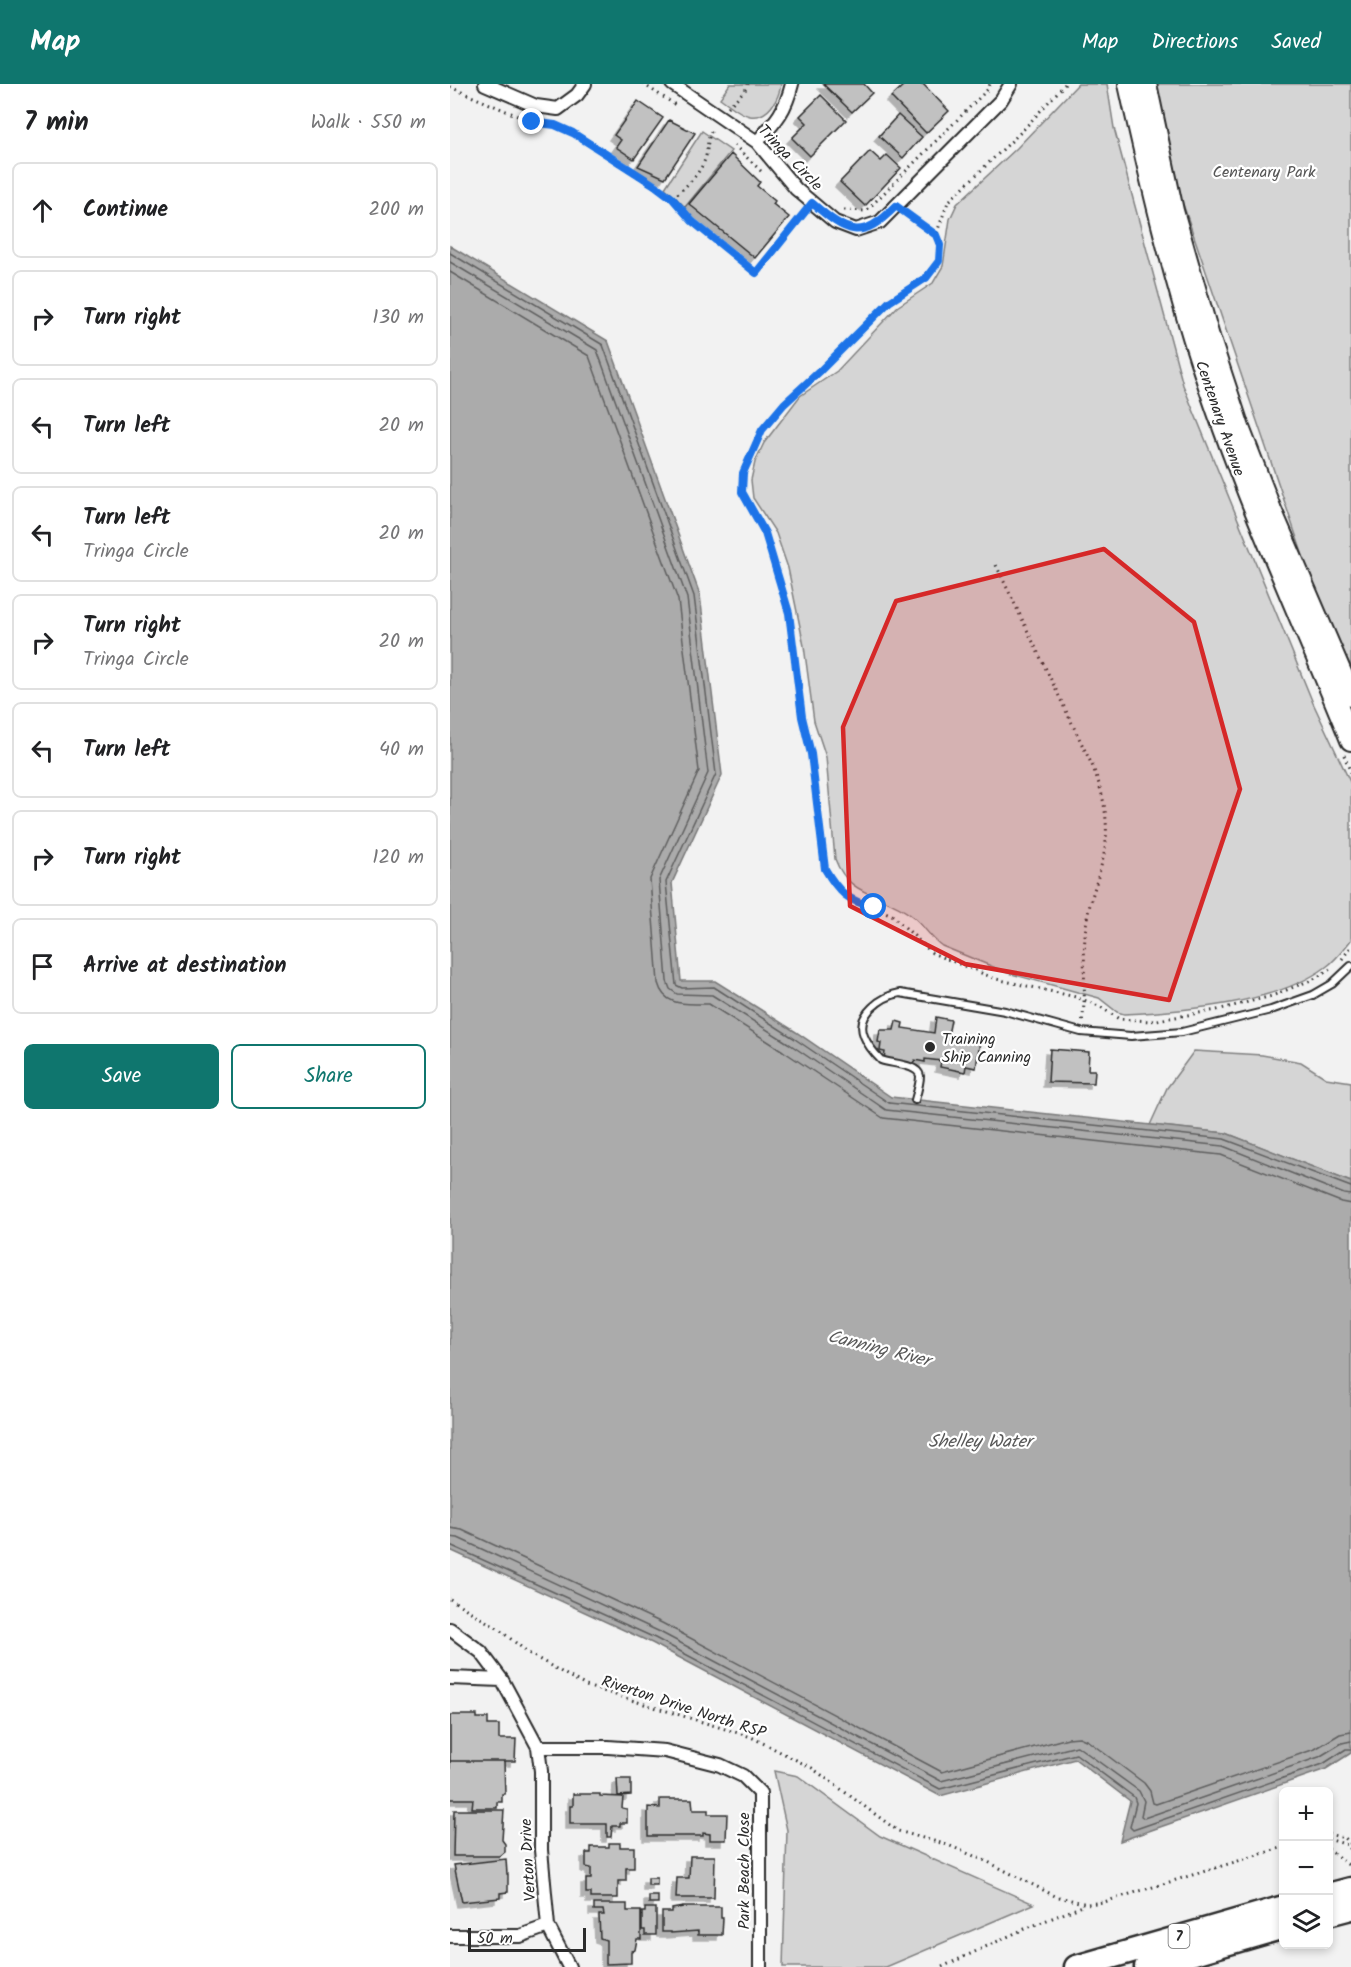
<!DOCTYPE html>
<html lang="en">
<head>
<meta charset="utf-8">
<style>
	body { margin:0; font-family:Kalam,sans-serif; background:#f6f6f6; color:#202124 }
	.controls { position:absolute; right:18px; bottom:18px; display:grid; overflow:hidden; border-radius:9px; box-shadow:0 3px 9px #0003 }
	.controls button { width:54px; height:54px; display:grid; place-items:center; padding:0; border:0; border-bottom:2px solid #e0e0e0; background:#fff; color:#202124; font:30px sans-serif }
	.scale { position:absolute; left:18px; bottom:15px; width:118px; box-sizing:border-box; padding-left:6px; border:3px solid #2b2b2b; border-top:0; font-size:16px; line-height:21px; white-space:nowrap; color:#2b2b2b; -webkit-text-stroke:4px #fff; paint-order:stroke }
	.stop { position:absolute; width:18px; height:18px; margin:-14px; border:4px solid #1a73e8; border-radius:50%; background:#fff }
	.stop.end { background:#1a73e8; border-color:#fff; box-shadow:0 2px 6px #0008 }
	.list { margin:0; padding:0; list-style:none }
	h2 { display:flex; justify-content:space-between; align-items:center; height:78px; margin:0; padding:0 24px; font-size:26px }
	h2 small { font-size:20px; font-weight:400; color:#757577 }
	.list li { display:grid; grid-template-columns:39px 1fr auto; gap:18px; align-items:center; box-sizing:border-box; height:96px; margin:0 12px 12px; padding:0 12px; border:2px solid #e0e0e0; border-radius:9px }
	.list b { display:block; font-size:22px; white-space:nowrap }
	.list p { margin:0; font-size:20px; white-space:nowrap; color:#757577 }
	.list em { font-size:20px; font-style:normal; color:#757577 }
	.actions { display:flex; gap:12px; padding:18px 24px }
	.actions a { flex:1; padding:14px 0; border:2px solid #0f766e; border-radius:9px; text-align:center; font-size:21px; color:#0f766e }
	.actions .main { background:#0f766e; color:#fff }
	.icon { flex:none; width:33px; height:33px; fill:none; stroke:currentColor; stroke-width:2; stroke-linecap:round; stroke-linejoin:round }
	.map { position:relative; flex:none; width:901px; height:1883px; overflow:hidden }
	header { display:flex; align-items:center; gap:36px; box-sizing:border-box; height:84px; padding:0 30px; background:#0f766e; color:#fff }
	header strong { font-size:28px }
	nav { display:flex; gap:33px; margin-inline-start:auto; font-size:21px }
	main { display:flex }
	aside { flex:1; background:#fff }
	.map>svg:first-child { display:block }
	.green { fill:#d5d5d5; stroke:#808080; stroke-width:1.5 }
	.water { fill:#ababab; stroke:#787878; stroke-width:1.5 }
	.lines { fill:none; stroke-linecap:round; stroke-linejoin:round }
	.shore { stroke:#5e5e5e; stroke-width:1.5 }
	.building { fill:#c1c1c1; stroke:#2b2b2b; stroke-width:1.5; filter:url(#shadow) }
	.lane-casing { stroke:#2b2b2b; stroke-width:10 }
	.street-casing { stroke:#2b2b2b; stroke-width:16 }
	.primary-casing { stroke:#2b2b2b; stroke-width:24 }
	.highway-casing { stroke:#2b2b2b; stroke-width:27 }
	.path { stroke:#2b2b2b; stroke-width:3; stroke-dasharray:1.5 4.5; stroke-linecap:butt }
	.lane { stroke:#fff; stroke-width:6 }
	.street { stroke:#fff; stroke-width:12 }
	.primary { stroke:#fff; stroke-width:20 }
	.highway { stroke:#fff; stroke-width:22 }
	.route { stroke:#1a73e8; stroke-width:8 }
	.marked { fill:#d62828; fill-opacity:0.2; stroke:#d62828; stroke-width:4.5; stroke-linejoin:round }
	.poi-dot { fill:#2b2b2b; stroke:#fff; stroke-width:2 }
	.labels { text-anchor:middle; stroke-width:4.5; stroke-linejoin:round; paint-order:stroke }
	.shield { fill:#fff; stroke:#6b6b6b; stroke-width:1.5 }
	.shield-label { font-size:15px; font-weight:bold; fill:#2b2b2b }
	.street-label { font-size:16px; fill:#2b2b2b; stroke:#fff }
	.park-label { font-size:16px; fill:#565656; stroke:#fff }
	.poi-label { font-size:16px; fill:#2b2b2b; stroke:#fff; text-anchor:start }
	.water-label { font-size:18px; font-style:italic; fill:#585858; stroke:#fff }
</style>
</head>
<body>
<header>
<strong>Map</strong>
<nav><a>Map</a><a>Directions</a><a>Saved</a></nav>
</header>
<main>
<aside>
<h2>7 min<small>Walk · 550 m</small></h2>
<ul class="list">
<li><svg class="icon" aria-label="ahead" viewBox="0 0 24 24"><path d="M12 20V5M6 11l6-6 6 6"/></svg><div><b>Continue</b></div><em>200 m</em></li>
<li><svg class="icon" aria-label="right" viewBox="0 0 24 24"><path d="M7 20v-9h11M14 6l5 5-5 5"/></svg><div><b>Turn right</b></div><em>130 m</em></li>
<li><svg class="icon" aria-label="left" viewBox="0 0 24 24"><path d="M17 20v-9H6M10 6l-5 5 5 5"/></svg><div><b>Turn left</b></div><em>20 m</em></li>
<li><svg class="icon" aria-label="left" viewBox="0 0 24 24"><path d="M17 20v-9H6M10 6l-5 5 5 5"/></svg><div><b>Turn left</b><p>Tringa Circle</p></div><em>20 m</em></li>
<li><svg class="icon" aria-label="right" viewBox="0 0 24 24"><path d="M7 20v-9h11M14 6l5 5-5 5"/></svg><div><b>Turn right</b><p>Tringa Circle</p></div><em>20 m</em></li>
<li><svg class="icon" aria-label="left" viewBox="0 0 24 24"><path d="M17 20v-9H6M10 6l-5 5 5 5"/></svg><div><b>Turn left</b></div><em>40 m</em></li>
<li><svg class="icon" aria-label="right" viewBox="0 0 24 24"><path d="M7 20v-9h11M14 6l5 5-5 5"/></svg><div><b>Turn right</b></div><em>120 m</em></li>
<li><svg class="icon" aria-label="arrive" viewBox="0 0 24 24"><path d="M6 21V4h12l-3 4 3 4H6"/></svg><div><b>Arrive at destination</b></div></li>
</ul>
<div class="actions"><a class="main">Save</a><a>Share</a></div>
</aside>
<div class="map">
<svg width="901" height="1883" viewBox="0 0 901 1883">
	<defs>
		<filter id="shadow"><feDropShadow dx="-5" dy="5" stdDeviation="0" flood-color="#0004"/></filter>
	</defs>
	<rect width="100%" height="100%" fill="#f2f2f2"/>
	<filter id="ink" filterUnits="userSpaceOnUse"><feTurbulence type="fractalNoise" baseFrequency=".0167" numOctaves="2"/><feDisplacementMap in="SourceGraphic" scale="12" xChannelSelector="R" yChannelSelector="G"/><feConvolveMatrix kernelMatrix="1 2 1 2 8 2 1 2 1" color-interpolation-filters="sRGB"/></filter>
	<g filter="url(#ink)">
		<path class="green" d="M 280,0 L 331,0 C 329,15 318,35 300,32 C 289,30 279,20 270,14 Z
			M 628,0 L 657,0 L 664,44 L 733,301 L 863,619 L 901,700 L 901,856 C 893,866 886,876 876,883 C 826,920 734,927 674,930 L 667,928 L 649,914 L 558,889 L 492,862 C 480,854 473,840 462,832 C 432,808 400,815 385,775 L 376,673 L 364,637 L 354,562 L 338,484 L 326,449 L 303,414 L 301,396 L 305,378 L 314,359 L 350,312 L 387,287 L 447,223 L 483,199 L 493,182 L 500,135 L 507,120 L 567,64 Z
			M 707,0 L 901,0 L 901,583 L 866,510 L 721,85 Z
			M 252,47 L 281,67 L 235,123 L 215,104 Z
			M 744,967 L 812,971 L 851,978 L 876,994 L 901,998 L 901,1098 L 776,1049 L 700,1041 L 717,1004 Z
			M 324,1687 L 348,1692 L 430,1752 L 584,1820 L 436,1883 L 333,1883 L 337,1746 Z"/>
		<path class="water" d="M 0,162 L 158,257 L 250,511 L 272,691 L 222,799 L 231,897 L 265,897 L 346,948 L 441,1013 L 776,1049 L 901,1098 L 901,1669 L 876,1685 L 670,1757 L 680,1717 L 625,1675 L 490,1712 L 202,1559 L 0,1466 Z"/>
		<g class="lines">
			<path class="shore" d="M 0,169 L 153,261 L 244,512 L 266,690 L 216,798 L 226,901 L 232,904 L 264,903 L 342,953 L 439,1019 L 774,1055 L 901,1103
				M 0,178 L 147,266 L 237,514 L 258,689 L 209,796 L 217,897 L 220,905 L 227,910 L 262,911 L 338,959 L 436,1026 L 773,1062 L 894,1110 L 901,1111
				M 0,188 L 139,272 L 228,516 L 249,687 L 200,795 L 208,899 C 215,925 239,919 259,920 L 333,967 L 433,1034 L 771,1071 L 891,1118 L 901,1120
				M 0,1444 L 12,1446 L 212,1539 L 492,1688 L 618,1654 L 629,1653 L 638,1657 L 694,1699 L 700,1707 L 703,1719 L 706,1720 L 865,1665 L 890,1650 L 901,1648
				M 0,1453 L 8,1454 L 208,1547 L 491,1697 L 627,1662 L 689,1707 L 694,1717 L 691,1732 L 694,1734 L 869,1673 L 892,1659 L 901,1657
				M 0,1461 L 205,1554 L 490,1705 L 626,1670 L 684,1713 L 686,1719 L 680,1743 L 683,1746 L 873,1680 L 896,1665 L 901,1665"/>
		</g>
		<path class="building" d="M 373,0 L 414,0 L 422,9 L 402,28 Z
			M 455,0 L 473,0 L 499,27 L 476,49 L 441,13 Z
			M 371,11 L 396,36 L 360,72 L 342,54 L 357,39 L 350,32 Z
			M 188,17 L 213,34 L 184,75 L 166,63 L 171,56 L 164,51 Z
			M 448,31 L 472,53 L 453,74 L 429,52 Z
			M 219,36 L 245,49 L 215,94 L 188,82 Z
			M 420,67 L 431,77 L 437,71 L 451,84 L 415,122 L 390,98 Z
			M 281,70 L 310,98 L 307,102 L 325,117 L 323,120 L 339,133 L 305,174 L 239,120 Z
			M 486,933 L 501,936 L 498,951 L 530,957 L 526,984 L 516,982 L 515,988 L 490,983 L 491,977 L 475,975 L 475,978 L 465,976 L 462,980 L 434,975 L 435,968 L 430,967 L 431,959 L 428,958 L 430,946 L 444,946 L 446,937 L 453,939 L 452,944 L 484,949 Z
			M 600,965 L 639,968 L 638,986 L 645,986 L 644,999 L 598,998 Z
			M 0,1631 L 27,1631 L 27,1634 L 38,1634 L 38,1641 L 49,1641 L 49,1655 L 66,1655 L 65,1677 L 0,1677 Z
			M 0,1677 L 54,1677 L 55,1710 L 52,1710 L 52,1718 L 47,1718 L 47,1724 L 22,1724 L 23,1715 L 0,1715 Z
			M 167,1695 L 181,1695 L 181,1711 L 168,1712 Z
			M 123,1710 L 150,1710 L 150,1712 L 173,1713 L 172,1724 L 177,1725 L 177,1739 L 170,1739 L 170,1742 L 162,1742 L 161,1753 L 157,1753 L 157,1740 L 120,1740 L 120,1722 L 123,1722 Z
			M 210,1715 L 242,1715 L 243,1726 L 258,1726 L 258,1730 L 277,1730 L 276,1756 L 260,1756 L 260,1750 L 253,1749 L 253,1752 L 198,1752 L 198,1723 L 210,1724 Z
			M 4,1726 L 54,1726 L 52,1756 L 55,1760 L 55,1768 L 50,1772 L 3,1772 Z
			M 159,1759 L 170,1759 L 170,1763 L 184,1763 L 184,1784 L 176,1784 L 176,1797 L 168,1797 L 168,1814 L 141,1814 L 141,1809 L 136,1809 L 136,1795 L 141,1795 L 141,1784 L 136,1783 L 136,1769 L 141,1769 L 141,1763 L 159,1763 Z
			M 240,1772 L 265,1772 L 264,1814 L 226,1814 L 227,1794 L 239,1794 Z
			M 56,1775 L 57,1790 L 58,1790 L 58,1808 L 50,1809 L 50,1814 L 12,1818 L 4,1781 Z
			M 198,1794 L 207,1794 L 207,1801 L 198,1801 Z
			M 199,1812 L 208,1812 L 208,1819 L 199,1819 Z
			M 144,1820 L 177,1820 L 177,1827 L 191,1827 L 191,1855 L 187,1855 L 185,1866 L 181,1867 L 181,1879 L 156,1880 L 156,1856 L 150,1854 L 149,1831 L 154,1831 L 153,1826 L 144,1826 Z
			M 233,1823 L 271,1823 L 271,1834 L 273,1834 L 272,1851 L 248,1851 L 248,1847 L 221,1849 L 221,1848 L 212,1848 L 212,1828 L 222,1828 L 222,1825 Z
			M 195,1824 L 206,1824 L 206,1851 L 195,1851 L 195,1846 L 192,1846 L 192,1828 L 195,1828 Z"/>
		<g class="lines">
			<g class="lane-casing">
				<path id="lane" d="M 465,1016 C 467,1009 470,999 470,992 C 468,980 441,980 431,976 C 425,970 417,960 414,952 C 405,930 433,912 450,909 L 555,927 L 631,948 L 681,952 L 732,948 L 821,926 L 863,911 L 882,900 L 901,882"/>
			</g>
			<g class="street-casing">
				<path id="street" d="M 35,0 L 86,22 L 108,25 L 127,11 L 135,0
					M 222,0 L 307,58 L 346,105 L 385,138 L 406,146 L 430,138 L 551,16 L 561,0
					M 307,58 C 326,37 335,28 342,0
					M 0,1545 L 31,1568 L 52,1596 L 88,1663 L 91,1687 L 91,1766 L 98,1842 L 119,1883
					M 0,1594 L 52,1596
					M 88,1663 L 158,1663 L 215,1667 L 270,1681 L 293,1692 L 310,1709 L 310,1883
					M 0,1852 L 70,1852 L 98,1842"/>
			</g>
			<g class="primary-casing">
				<path id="primary" d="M 679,0 C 700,94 722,189 752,281 C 793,409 851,532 901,656
					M 696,0 L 723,127 L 759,253 L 789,344 L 821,426 L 901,612"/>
			</g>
			<g class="highway-casing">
				<path id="highway" d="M 878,1811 L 901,1805
					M 878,1830 L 901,1824
					M 626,1883 L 834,1823
					M 696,1883 L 834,1843"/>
			</g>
			<path class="path" d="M 193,0 L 227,22
				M 615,0 L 573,46 L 498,118 L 486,151 L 490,161 L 489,177 L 476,194 L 439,218 L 371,287 L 334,320 L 312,346 L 293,389 L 292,408 L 315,449 L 339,529 L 352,633 L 361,670 L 375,785 L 381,796 L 396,813 L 408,819 L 424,823 L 442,831 L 482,869 L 546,895 L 626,913 L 649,922 L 669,935 L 701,937 L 767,926 L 822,912 L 866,894 L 880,885
				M 0,3 L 82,38 L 105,41 L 122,49 L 222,114 L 242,137 L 306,189 L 353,130
				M 278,23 L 297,4 L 298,0
				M 284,61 L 314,90
				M 223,114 C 236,102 251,90 256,72 C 258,62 257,54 263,44
				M 394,126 L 416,127 L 538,5 L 540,0
				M 456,129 L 486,151
				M 546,481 L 642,681 C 652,705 658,730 656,757 C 653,786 639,813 636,842 C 632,874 637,907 632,939
				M 894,671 L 901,689
				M 892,875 L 901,863
				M 0,1515 L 47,1544 L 80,1570 L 136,1602 L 301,1653 L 362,1684 L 448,1747 L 498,1761 L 538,1778 L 605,1812 L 637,1820 L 654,1818 L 834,1763
				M 878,1750 L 895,1754 L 901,1760
				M 878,1755 L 898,1761 L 901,1766
				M 878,1765 L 901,1783
				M 492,1883 L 572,1846 L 635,1821"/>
			<use href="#lane" class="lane"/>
			<use href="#street" class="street"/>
			<use href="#primary" class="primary"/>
			<use href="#highway" class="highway"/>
		</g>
	</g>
	<g class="lines" filter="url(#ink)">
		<path class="route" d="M 82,38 L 105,41 L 123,49 L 206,102 L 222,114 L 242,137 L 306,189 L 362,119 C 397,149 411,158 446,122 L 486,151 L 490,161 L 489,177 L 476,194 L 439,218 L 370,287 L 334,320 L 312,346 L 293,389 L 292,408 L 315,449 L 339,529 L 352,633 L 361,670 L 375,785 C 389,809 398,817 424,823"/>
	</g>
	<path class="marked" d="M 654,465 L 744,538 L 790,705 L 719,916 L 515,880 L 400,822 L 393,643 L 446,517 Z"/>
	<circle class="poi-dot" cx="480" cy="963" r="6"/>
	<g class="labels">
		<rect class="shield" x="718.5" y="1840" width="21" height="24" rx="4.5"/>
		<g class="shield-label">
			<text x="729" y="1857">7</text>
		</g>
		<g class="street-label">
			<text transform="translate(341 73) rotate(46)" y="6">Tringa Circle</text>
			<text transform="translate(771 334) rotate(71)" y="6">Centenary Avenue</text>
			<text transform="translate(234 1622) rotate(18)" y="6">Riverton Drive North RSP</text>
			<text transform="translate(77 1776) rotate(-93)" y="6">Verton Drive</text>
			<text transform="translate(293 1787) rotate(-90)" y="6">Park Beach Close</text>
		</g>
		<g class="park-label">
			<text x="814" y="93">Centenary Park</text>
		</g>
		<g class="poi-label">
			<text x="492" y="960">Training<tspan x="492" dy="18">Ship Canning</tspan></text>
		</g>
		<g class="water-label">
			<text transform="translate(429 1264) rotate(14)" y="6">Canning River</text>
			<text x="530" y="1363">Shelley Water</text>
		</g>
	</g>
</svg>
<div class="controls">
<button>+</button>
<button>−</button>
<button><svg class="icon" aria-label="layers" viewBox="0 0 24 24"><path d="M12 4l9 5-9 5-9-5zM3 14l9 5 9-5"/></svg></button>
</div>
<div class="scale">50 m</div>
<div class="stop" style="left:424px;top:823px"></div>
<div class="stop end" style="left:82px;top:38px"></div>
</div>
</main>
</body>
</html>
